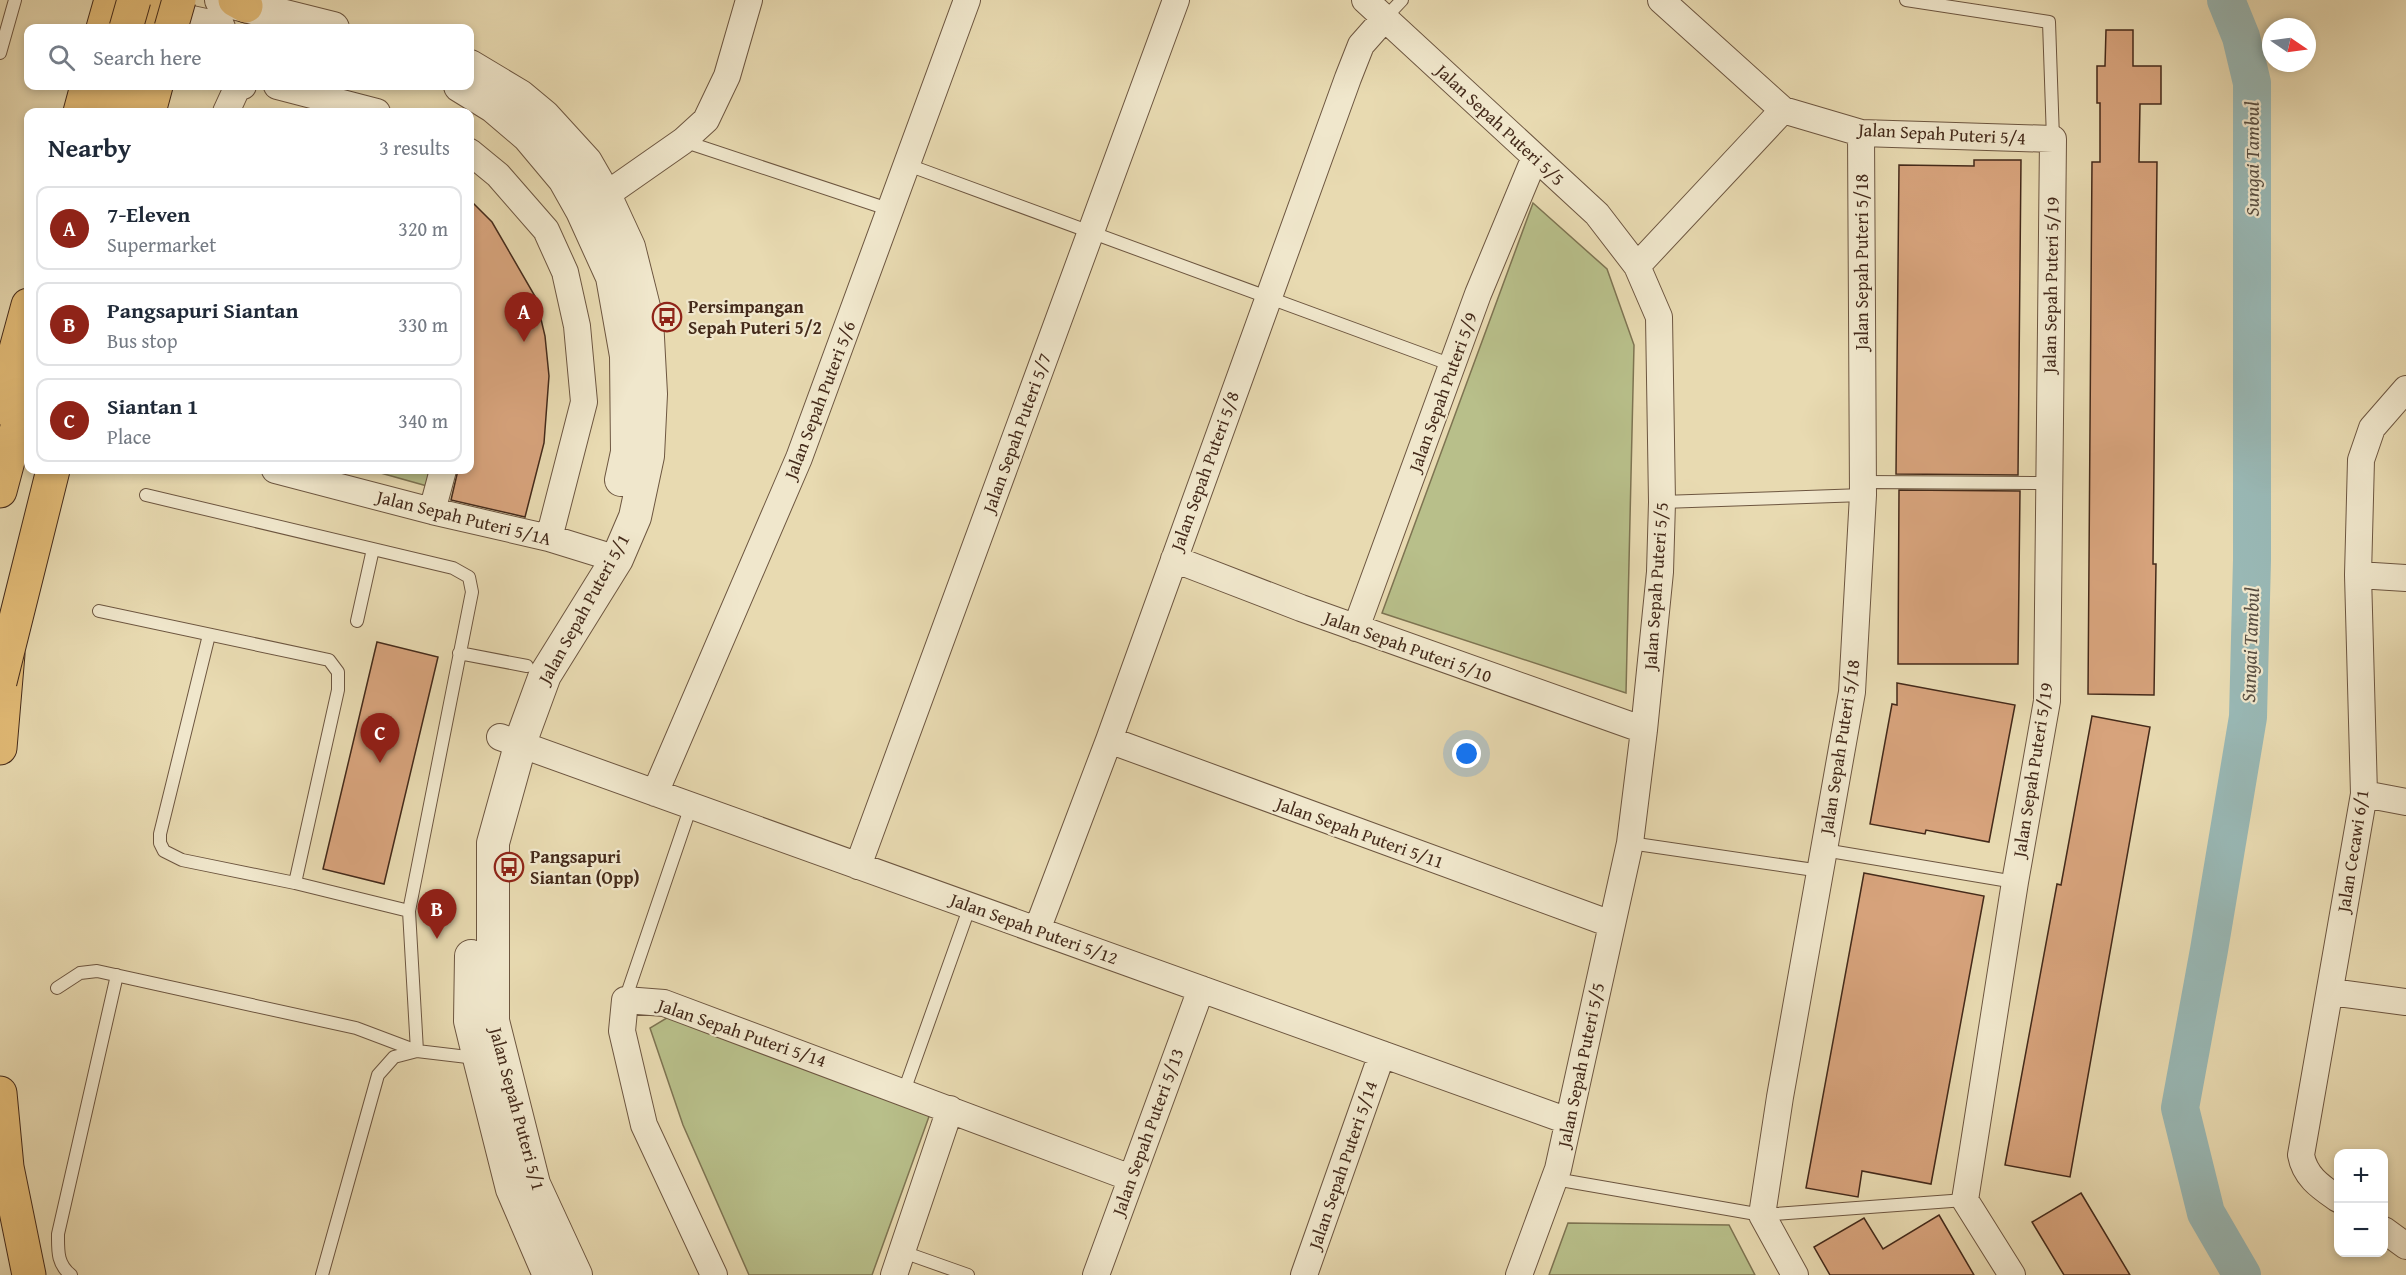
<!DOCTYPE html>
<html lang="en">
<head>
<meta charset="utf-8">
<style>
	body { margin:0; font-family:"Gentium Book Plus",serif; background:#f6f6f7; color:#1f2937 }
	.controls { position:absolute; right:18px; bottom:18px; display:grid; overflow:hidden; border-radius:12px; box-shadow:0 3px 9px #0003 }
	.controls button { width:54px; height:54px; display:grid; place-items:center; padding:0; border:0; border-bottom:2px solid #e0e1e3; background:#fff; color:#1f2937; font:30px sans-serif }
	.compass { position:absolute; left:2262px; top:18px; width:54px; height:54px; border-radius:50%; background:#fff; box-shadow:0 3px 9px #0003; rotate:103deg }
	.you { position:absolute; left:1467px; top:754px; width:21px; height:21px; margin:-15px; border:4px solid #fff; border-radius:50%; background:#1a73e8; box-shadow:0 0 0 9px #1a73e833 }
	.badge { display:grid; place-items:center; width:39px; height:39px; border-radius:50%; background:#8f2418; color:#fff; font-size:20px; font-weight:700 }
	.pin { position:absolute; translate:-50% -50px; filter:drop-shadow(0 2px 3px #0008) }
	.pin::after { content:''; position:absolute; top:32px; width:21px; height:18px; background:inherit; clip-path:polygon(0 0,100% 0,50% 100%) }
	.list { margin:0; padding:0; list-style:none }
	h2 { display:flex; justify-content:space-between; align-items:center; height:78px; margin:0; padding:0 24px; font-size:26px }
	h2 small { font-size:20px; font-weight:400; color:#747a83 }
	.list li { display:grid; grid-template-columns:39px 1fr auto; gap:18px; align-items:center; box-sizing:border-box; height:84px; margin:0 12px 12px; padding:0 12px; border:2px solid #e0e1e3; border-radius:12px }
	.list b { display:block; font-size:22px; white-space:nowrap }
	.list p { margin:0; font-size:20px; white-space:nowrap; color:#747a83 }
	.list em { font-size:20px; font-style:normal; color:#747a83 }
	.icon { flex:none; width:33px; height:33px; fill:none; stroke:currentColor; stroke-width:2; stroke-linecap:round; stroke-linejoin:round }
	.map { position:relative; flex:none; width:2406px; height:1275px; overflow:hidden }
	.search { position:absolute; background:#fff; box-shadow:0 3px 9px #0003; left:24px; top:24px; width:450px; height:66px; display:flex; align-items:center; gap:15px; box-sizing:border-box; padding:0 21px; border-radius:12px; color:#747a83; font-size:22px }
	.panel { position:absolute; background:#fff; box-shadow:0 3px 9px #0003; left:24px; top:108px; width:450px; height:366px; border-radius:12px }
	.map>svg:first-child { display:block }
	.green { fill:#b8bf8a; stroke:#7e7452; stroke-width:1.5 }
	.lines { fill:none; stroke-linecap:round; stroke-linejoin:round }
	.river { stroke:#99b8b5; stroke-width:38 }
	.building { fill:#d7a37c; stroke:#442a1a; stroke-width:1.5 }
	.service-casing { stroke:#6d5640; stroke-width:14 }
	.minor-casing { stroke:#6d5640; stroke-width:28 }
	.tertiary-casing { stroke:#6d5640; stroke-width:34 }
	.primary-casing { stroke:#442a1a; stroke-width:35 }
	.motorway-casing { stroke:#442a1a; stroke-width:35 }
	.service { stroke:#f0e7cc; stroke-width:12 }
	.minor { stroke:#f0e7cc; stroke-width:26 }
	.tertiary { stroke:#f0e7cc; stroke-width:32 }
	.primary { stroke:#e4bd78; stroke-width:33 }
	.motorway { stroke:#e4bd78; stroke-width:33 }
	.motorway-bridge-casing { stroke:#442a1a; stroke-width:35; stroke-linecap:butt }
	.motorway-bridge { stroke:#e4bd78; stroke-width:33 }
	.labels { text-anchor:middle; stroke-width:4.5; stroke-linejoin:round; paint-order:stroke }
	.street-label { font-size:18px; fill:#442a1a; stroke:#f0e7cc }
	.poi-label { font-size:18px; font-weight:bold; fill:#442a1a; stroke:#f0e7cc; text-anchor:start }
	.water-label { font-size:20px; font-style:italic; fill:#594e41; stroke:#f0e7cc }
</style>
</head>
<body>
<div class="map">
<svg width="2406" height="1275" viewBox="0 0 2406 1275">
	<rect width="100%" height="100%" fill="#e8dab1"/>
	<filter id="stains"><feTurbulence type="fractalNoise" baseFrequency=".00333" numOctaves="4"/><feColorMatrix values="0 0 0 0 .2 0 0 0 0 .09 0 0 0 0 .02 0 0 0 .5 -.17"/></filter>
	<radialGradient id="worn" r=".72"><stop offset=".6" stop-color="#630" stop-opacity="0"/><stop offset="1" stop-color="#630" stop-opacity=".3"/></radialGradient>
	<path class="green" d="M 1533,203 L 1607,269 L 1634,345 L 1626,693 L 1382,613 Z
		M 370,470 L 429,470 L 427,486 Z
		M 670,1016 L 931,1111 L 872,1275 L 749,1275 L 683,1125 L 650,1028 Z
		M 1568,1223 L 1729,1225 L 1755,1275 L 1549,1275 Z"/>
	<g class="lines">
		<path class="river" d="M 2226,0 L 2241,37 L 2252,83 L 2252,560 L 2248,717 L 2209,950 L 2180,1108 L 2206,1213 L 2242,1275"/>
	</g>
	<path class="building" d="M 2106,30 L 2133,30 L 2133,66 L 2161,66 L 2161,104 L 2140,104 L 2139,162 L 2157,162 L 2153,564 L 2156,564 L 2154,695 L 2088,694 L 2092,162 L 2100,162 L 2100,103 L 2097,103 L 2097,66 L 2105,66 Z
		M 1974,160 L 2021,160 L 2018,475 L 1896,474 L 1899,165 L 1974,166 Z
		M 470,200 L 492,222 L 536,298 L 545,336 L 549,376 L 544,443 L 525,517 L 451,500 L 458,470 L 470,470 Z
		M 1899,490 L 2020,491 L 2018,664 L 1898,664 Z
		M 377,642 L 438,657 L 384,884 L 323,869 Z
		M 1897,683 L 2015,705 L 1989,842 L 1926,830 L 1925,834 L 1870,824 L 1892,704 L 1897,705 Z
		M 2092,716 L 2150,727 L 2070,1177 L 2005,1165 L 2057,884 L 2061,885 Z
		M 1864,873 L 1984,896 L 1931,1184 L 1862,1171 L 1858,1197 L 1806,1188 Z
		M 2081,1193 L 2130,1275 L 2064,1275 L 2032,1222 Z
		M 1939,1215 L 1974,1275 L 1830,1275 L 1814,1247 L 1864,1218 L 1883,1249 Z"/>
	<g class="lines">
		<g class="service-casing">
			<path id="service" d="M 1906,0 L 2049,22 L 2053,139
				M 1384,19 L 1402,0
				M 0,53 L 15,0
				M 683,141 L 891,210
				M 908,165 L 1452,365
				M 1863,482 L 2049,483
				M 1662,502 L 1863,495
				M 99,611 L 329,660 L 338,672 L 338,690 L 295,883
				M 357,621 L 373,549
				M 209,635 L 160,834 L 160,843 L 164,851 L 182,860 L 295,883 L 409,911
				M 459,653 L 527,666
				M 1630,843 L 1821,871
				M 1824,850 L 2015,882
				M 57,988 L 80,973 L 97,971 L 356,1028 L 417,1051 L 409,911 L 472,592 L 469,577 L 453,568 L 146,495
				M 625,1000 L 691,806
				M 904,1091 L 970,906
				M 1555,1179 L 1762,1215 L 1965,1200
				M 903,1252 L 968,1275
				M 71,1275 C 57,1264 58,1251 58,1234 L 117,975
				M 322,1275 L 378,1075 L 394,1057 L 417,1051 L 476,1058"/>
		</g>
		<g class="minor-casing">
			<path id="minor" d="M 1365,0 L 1597,214 L 1637,266 L 1659,317 L 1662,502 L 1660,572 L 1644,730 L 1630,843 L 1558,1169 L 1519,1275
				M 1661,0 L 1783,110 L 1861,133 L 2053,139 L 2047,701 L 2015,882 L 1965,1200 L 2012,1275
				M 277,86 L 377,112
				M 226,112 L 237,88 L 243,86
				M 470,152 L 498,175 L 546,230 L 565,272 L 577,326 L 584,402 L 549,538
				M 590,206 L 683,141 L 706,120 L 727,76 L 749,0
				M 1637,266 L 1783,110
				M 275,470 L 432,511 L 549,538 L 617,559
				M 432,511 L 443,470
				M 1174,559 L 1301,608 L 1644,730
				M 2358,575 L 2406,578
				M 1356,628 L 1478,294 L 1535,157
				M 500,737 L 1568,1121
				M 1109,740 L 1611,924
				M 655,793 L 799,458 L 967,0
				M 2364,794 L 2406,802
				M 858,866 L 1176,0
				M 1037,930 L 1109,740 L 1348,78 L 1361,45 L 1384,19
				M 2331,992 L 2406,1002
				M 2338,1199 C 2321,1187 2305,1177 2301,1155 L 2364,794 L 2358,575 L 2361,460 L 2372,428 L 2406,389
				M 2384,1230 L 2406,1246
				M 714,1275 L 644,1125 L 622,1031 L 625,1000 L 664,1003 L 1131,1178
				M 894,1275 L 950,1109
				M 1096,1275 L 1201,989
				M 1304,1275 L 1382,1054
				M 1795,1275 L 1762,1215 L 1780,1097 L 1852,692 L 1863,495 L 1861,133"/>
		</g>
		<g class="tertiary-casing">
			<path id="tertiary" d="M 221,0 L 333,28
				M 155,14 L 219,28
				M 470,66 L 520,96 L 544,116 L 586,162 L 605,195 L 629,247 L 647,319 L 651,394 L 648,456 L 635,517 L 617,559 L 545,675 L 523,735 L 493,843 L 493,1021 L 534,1184 L 576,1275
				M 460,86 L 494,107 L 528,136 L 564,179 L 582,211 L 612,277 L 626,356 L 627,452 L 621,480
				M 471,956 L 470,1021 L 479,1058 L 512,1189 L 549,1275"/>
		</g>
		<g class="primary-casing">
			<path id="primary" d="M 235,0 L 246,6
				M 103,28 L 111,0
				M 151,28 L 158,0
				M 80,112 L 87,86
				M 128,112 L 135,86
				M 0,408 L 28,305
				M 0,748 L 8,654"/>
		</g>
		<g class="motorway-casing">
			<path id="motorway" d="M 103,112 L 110,86
				M 149,112 L 156,86
				M 0,491 L 28,386
				M 0,1093 L 7,1167 L 29,1275"/>
		</g>
		<use href="#service" class="service"/>
		<use href="#minor" class="minor"/>
		<use href="#tertiary" class="tertiary"/>
		<use href="#primary" class="primary"/>
		<use href="#motorway" class="motorway"/>
		<g class="motorway-bridge-casing">
			<path id="motorway-bridge" d="M 126,28 L 134,0
				M 171,28 L 179,0
				M 0,682 L 53,470"/>
		</g>
		<use href="#motorway-bridge" class="motorway-bridge"/>
	</g>
	<defs>
		<g id="bus-ring" transform="scale(1.5)"><circle r="9.5" fill="#f0e7cc" stroke="#8f2418" stroke-width="1.5"/><path d="M-5-6H5V4H4V6H2V4H-2V6H-4V4H-5ZM-3.5-4V0h7V-4ZM-3.5 1.2v1.5H-2V1.2ZM2 1.2v1.5H3.5V1.2Z" fill="#8f2418"/></g>
	</defs>
	<g fill-rule="evenodd">
		<use href="#bus-ring" x="667" y="317"/>
		<use href="#bus-ring" x="509" y="867"/>
	</g>
	<g class="labels">
		<g class="street-label">
			<text transform="translate(1500 125) rotate(43)" y="6">Jalan Sepah Puteri 5/5</text>
			<text transform="translate(1942 134) rotate(3)" y="6">Jalan Sepah Puteri 5/4</text>
			<text transform="translate(1862 262) rotate(-90)" y="6">Jalan Sepah Puteri 5/18</text>
			<text transform="translate(2051 285) rotate(-89)" y="6">Jalan Sepah Puteri 5/19</text>
			<text transform="translate(1443 392) rotate(-70)" y="6">Jalan Sepah Puteri 5/9</text>
			<text transform="translate(820 400) rotate(-69)" y="6">Jalan Sepah Puteri 5/6</text>
			<text transform="translate(1017 433) rotate(-70)" y="6">Jalan Sepah Puteri 5/7</text>
			<text transform="translate(1205 471) rotate(-70)" y="6">Jalan Sepah Puteri 5/8</text>
			<text transform="translate(464 518) rotate(14)" y="6">Jalan Sepah Puteri 5/1A</text>
			<text transform="translate(1656 586) rotate(-86)" y="6">Jalan Sepah Puteri 5/5</text>
			<text transform="translate(584 609) rotate(-61)" y="6">Jalan Sepah Puteri 5/1</text>
			<text transform="translate(1408 647) rotate(20)" y="6">Jalan Sepah Puteri 5/10</text>
			<text transform="translate(1840 747) rotate(-81)" y="6">Jalan Sepah Puteri 5/18</text>
			<text transform="translate(2033 770) rotate(-81)" y="6">Jalan Sepah Puteri 5/19</text>
			<text transform="translate(1360 833) rotate(20)" y="6">Jalan Sepah Puteri 5/11</text>
			<text transform="translate(2353 851) rotate(-81)" y="6">Jalan Cecawi 6/1</text>
			<text transform="translate(1034 929) rotate(20)" y="6">Jalan Sepah Puteri 5/12</text>
			<text transform="translate(742 1033) rotate(19)" y="6">Jalan Sepah Puteri 5/14</text>
			<text transform="translate(1581 1065) rotate(-78)" y="6">Jalan Sepah Puteri 5/5</text>
			<text transform="translate(517 1109) rotate(75)" y="6">Jalan Sepah Puteri 5/1</text>
			<text transform="translate(1148 1132) rotate(-70)" y="6">Jalan Sepah Puteri 5/13</text>
			<text transform="translate(1343 1165) rotate(-71)" y="6">Jalan Sepah Puteri 5/14</text>
		</g>
		<g class="poi-label">
			<text x="688" y="313">Persimpangan<tspan x="688" dy="21">Sepah Puteri 5/2</tspan></text>
			<text x="530" y="863">Pangsapuri<tspan x="530" dy="21">Siantan (Opp)</tspan></text>
		</g>
		<g class="water-label">
			<text transform="translate(2252 159) rotate(-90)" y="7">Sungai Tambul</text>
			<text transform="translate(2250 645) rotate(-88)" y="7">Sungai Tambul</text>
		</g>
	</g>
	<rect width="100%" height="100%" filter="url(#stains)"/>
	<rect width="100%" height="100%" fill="url(#worn)"/>
</svg>
<div class="controls">
<button>+</button>
<button>−</button>
</div>
<svg class="compass" viewBox="-18 -18 36 36"><path d="M0-13l5 13h-10z" fill="#e53935"/><path d="M0 13l5-13h-10z" fill="#747a83"/></svg>
<div class="you"></div>
<div class="pin badge" style="left:524px;top:342px">A</div>
<div class="pin badge" style="left:437px;top:939px">B</div>
<div class="pin badge" style="left:380px;top:763px">C</div>
<div class="search"><svg class="icon" aria-label="search" viewBox="0 0 24 24"><circle cx="10" cy="10" r="6"/><path d="M15 15l6 6"/></svg>Search here</div>
<section class="panel">
<h2>Nearby<small>3 results</small></h2>
<ul class="list">
<li><span class="badge">A</span><div><b>7-Eleven</b><p>Supermarket</p></div><em>320 m</em></li>
<li><span class="badge">B</span><div><b>Pangsapuri Siantan</b><p>Bus stop</p></div><em>330 m</em></li>
<li><span class="badge">C</span><div><b>Siantan 1</b><p>Place</p></div><em>340 m</em></li>
</ul>
</section>
</div>
</body>
</html>
